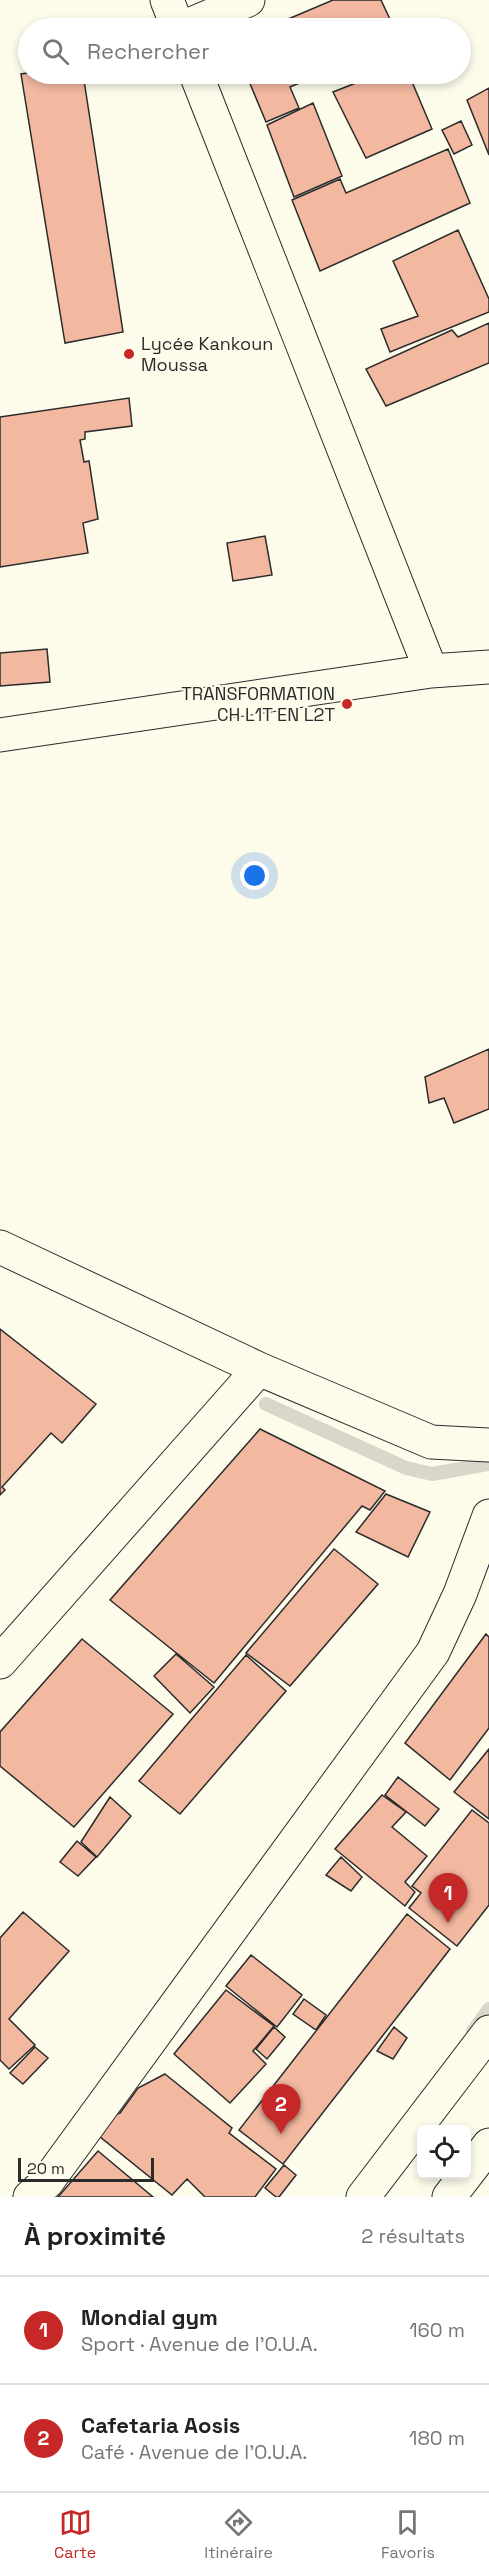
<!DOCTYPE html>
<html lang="fr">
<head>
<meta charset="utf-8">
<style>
	body { margin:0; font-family:"Space Grotesk",sans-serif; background:#f6f6f6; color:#222 }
	.controls { position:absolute; right:18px; bottom:18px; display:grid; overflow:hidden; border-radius:9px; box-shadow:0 3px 9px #0003 }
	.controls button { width:54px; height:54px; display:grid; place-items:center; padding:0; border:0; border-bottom:2px solid #e0e0e0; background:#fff; color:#222; font:30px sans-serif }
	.scale { position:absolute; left:18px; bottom:15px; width:136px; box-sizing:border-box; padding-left:6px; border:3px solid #2b2b2b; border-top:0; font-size:16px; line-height:21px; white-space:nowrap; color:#2b2b2b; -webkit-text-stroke:4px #fdfbea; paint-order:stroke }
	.you { position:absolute; left:255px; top:876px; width:21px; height:21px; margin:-15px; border:4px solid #fff; border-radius:50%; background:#1a73e8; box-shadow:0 0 0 9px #1a73e833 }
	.badge { display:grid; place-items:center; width:39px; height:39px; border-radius:50%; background:#c62828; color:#fff; font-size:20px; font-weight:700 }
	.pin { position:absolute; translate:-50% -50px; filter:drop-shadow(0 2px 3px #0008) }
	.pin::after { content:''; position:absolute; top:32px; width:21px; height:18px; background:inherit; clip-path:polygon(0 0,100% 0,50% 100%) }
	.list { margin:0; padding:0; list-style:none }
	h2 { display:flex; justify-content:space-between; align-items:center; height:78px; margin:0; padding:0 24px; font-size:26px }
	h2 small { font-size:20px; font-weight:400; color:#767676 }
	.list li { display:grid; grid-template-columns:39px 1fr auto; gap:18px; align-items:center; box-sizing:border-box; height:108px; padding:0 24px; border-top:2px solid #e0e0e0 }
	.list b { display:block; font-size:22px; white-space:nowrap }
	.list p { margin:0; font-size:20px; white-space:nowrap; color:#767676 }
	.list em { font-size:20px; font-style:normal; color:#767676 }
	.icon { flex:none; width:33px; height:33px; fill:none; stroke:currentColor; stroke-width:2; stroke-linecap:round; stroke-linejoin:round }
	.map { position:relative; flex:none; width:489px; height:2197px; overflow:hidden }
	.search { position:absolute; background:#fff; box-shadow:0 3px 9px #0003; left:18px; right:18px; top:18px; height:66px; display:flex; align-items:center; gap:15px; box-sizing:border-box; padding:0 21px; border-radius:33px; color:#767676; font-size:22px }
	.sheet { height:294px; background:#fff }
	nav { display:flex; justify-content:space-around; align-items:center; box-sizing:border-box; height:84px; border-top:2px solid #e0e0e0; background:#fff; font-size:16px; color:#767676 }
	nav a { display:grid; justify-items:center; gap:3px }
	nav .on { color:#c62828 }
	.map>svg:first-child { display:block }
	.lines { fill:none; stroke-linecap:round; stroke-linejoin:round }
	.stream { stroke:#d8d7c9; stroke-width:14 }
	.building { fill:#f2b8a0; stroke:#2b2b2b; stroke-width:1.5 }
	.street-casing { stroke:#2b2b2b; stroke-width:35 }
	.highway-casing { stroke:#2b2b2b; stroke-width:35 }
	.street { stroke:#fdfbea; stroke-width:33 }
	.highway { stroke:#fdfbea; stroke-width:33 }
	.poi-dot { fill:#c62828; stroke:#fdfbea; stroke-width:2 }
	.labels { text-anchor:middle; stroke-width:4.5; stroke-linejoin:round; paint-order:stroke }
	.poi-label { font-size:18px; fill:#2b2b2b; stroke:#fdfbea; text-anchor:start }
</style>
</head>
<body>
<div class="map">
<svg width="489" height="2197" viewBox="0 0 489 2197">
	<rect width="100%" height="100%" fill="#fdfbea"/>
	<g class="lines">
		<path class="stream" d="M 266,1404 L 406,1468 L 432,1474 L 489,1464
			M 473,2031 L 489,2009"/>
	</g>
	<path class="building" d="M 333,0 L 381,0 L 394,28 L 267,28 Z
		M 28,73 L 83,74 L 123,332 L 65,343 L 21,74 Z
		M 246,74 L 321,74 L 290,87 L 299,108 L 266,122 Z
		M 379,74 L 416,74 L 410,77 L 432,129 L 366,158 L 333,92 Z
		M 489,88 L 489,155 L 467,100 Z
		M 313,103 L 342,176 L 294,197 L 267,125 Z
		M 461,121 L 472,145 L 454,154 L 442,130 Z
		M 448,149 L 470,203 L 320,271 L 292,200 L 340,179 L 346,193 Z
		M 458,230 L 489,299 L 489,312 L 390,352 L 381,329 L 418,316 L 393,261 Z
		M 489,323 L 489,363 L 386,406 L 366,369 L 452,330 L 458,337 Z
		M 129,398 L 132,426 L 85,432 L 85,439 L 80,440 L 84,462 L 89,461 L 98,519 L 83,523 L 88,553 L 0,567 L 0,417 Z
		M 265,536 L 272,575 L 233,581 L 227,543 Z
		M 47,649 L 50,682 L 0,686 L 0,653 Z
		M 489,1049 L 489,1109 L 454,1123 L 444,1098 L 429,1103 L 425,1077 Z
		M 0,1329 L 96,1404 L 62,1443 L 51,1433 L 2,1487 L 5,1490 L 0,1495 Z
		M 260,1429 L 385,1491 L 370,1510 L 362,1506 L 214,1683 L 110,1600 Z
		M 386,1494 L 430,1512 L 408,1557 L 356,1532 Z
		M 334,1549 L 378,1584 L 290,1686 L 246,1653 Z
		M 486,1634 L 489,1637 L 489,1728 L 450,1780 L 405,1743 Z
		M 82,1639 L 173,1714 L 74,1827 L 0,1766 L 0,1732 Z
		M 176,1654 L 214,1687 L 190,1713 L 154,1676 Z
		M 246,1655 L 286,1691 L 180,1814 L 139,1781 Z
		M 489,1749 L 489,1819 L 454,1792 Z
		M 398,1777 L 439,1809 L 425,1826 L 385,1795 Z
		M 382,1795 L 406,1812 L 392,1827 L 427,1856 L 405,1882 L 415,1892 L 405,1906 L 335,1849 Z
		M 110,1797 L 131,1816 L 97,1857 L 81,1842 Z
		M 472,1810 L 489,1823 L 489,1905 L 457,1946 L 409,1908 L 421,1893 L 412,1886 Z
		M 77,1841 L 96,1857 L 78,1876 L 60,1862 Z
		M 341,1857 L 362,1877 L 351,1891 L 326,1875 Z
		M 23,1912 L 69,1951 L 9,2019 L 35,2045 L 9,2069 L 0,2060 L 0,1938 Z
		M 407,1914 L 450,1949 L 283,2164 L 239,2130 Z
		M 251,1955 L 302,1995 L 277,2027 L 226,1986 Z
		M 226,1990 L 274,2026 L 253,2051 L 266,2064 L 230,2103 L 174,2054 Z
		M 304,1999 L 326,2015 L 316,2030 L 293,2014 Z
		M 274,2027 L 285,2037 L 267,2059 L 256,2049 Z
		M 394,2027 L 407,2038 L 393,2059 L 377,2051 Z
		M 35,2047 L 48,2058 L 23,2084 L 10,2073 Z
		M 165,2074 L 232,2128 L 229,2133 L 276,2169 L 255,2197 L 205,2197 L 187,2179 L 172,2195 L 99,2136 L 113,2115 L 120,2113 L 138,2088 Z
		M 98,2151 L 153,2197 L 58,2197 Z
		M 284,2165 L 296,2175 L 279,2197 L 276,2197 L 265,2188 Z"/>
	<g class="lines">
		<g class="street-casing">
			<path id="street" d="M 167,0 L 178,28
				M 182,28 L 248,0
				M 196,74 L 431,671
				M 0,735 L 431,671 L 489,667
				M 0,1247 L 259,1369 L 431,1442 L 489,1445
				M 0,1662 L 259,1369
				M 30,2197 L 47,2182 L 433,1652 L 460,1594 L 489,1516
				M 363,2197 L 489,2032"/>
		</g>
		<g class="highway-casing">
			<path id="highway" d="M 449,2197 L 489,2145"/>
		</g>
		<use href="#street" class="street"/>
		<use href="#highway" class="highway"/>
	</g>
	<g class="poi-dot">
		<circle cx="129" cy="354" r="6"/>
		<circle cx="347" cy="704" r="6"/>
	</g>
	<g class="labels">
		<g class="poi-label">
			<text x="141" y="350">Lycée Kankoun<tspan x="141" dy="21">Moussa</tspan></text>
			<text x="335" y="700" text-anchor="end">TRANSFORMATION<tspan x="335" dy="21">CH L1T EN L2T</tspan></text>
		</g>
	</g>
</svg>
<div class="controls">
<button><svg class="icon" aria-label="locate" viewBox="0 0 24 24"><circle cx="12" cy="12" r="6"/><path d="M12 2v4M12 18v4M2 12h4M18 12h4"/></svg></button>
</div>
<div class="scale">20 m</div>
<div class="you"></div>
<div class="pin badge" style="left:448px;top:1923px">1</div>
<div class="pin badge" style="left:281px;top:2134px">2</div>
<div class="search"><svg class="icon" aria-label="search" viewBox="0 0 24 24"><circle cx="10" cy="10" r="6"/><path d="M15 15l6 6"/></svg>Rechercher</div>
</div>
<section class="sheet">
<h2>À proximité<small>2 résultats</small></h2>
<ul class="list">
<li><span class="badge">1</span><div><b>Mondial gym</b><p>Sport · Avenue de l'O.U.A.</p></div><em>160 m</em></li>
<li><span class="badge">2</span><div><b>Cafetaria Aosis</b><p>Café · Avenue de l'O.U.A.</p></div><em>180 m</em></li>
</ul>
</section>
<nav>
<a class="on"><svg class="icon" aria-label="map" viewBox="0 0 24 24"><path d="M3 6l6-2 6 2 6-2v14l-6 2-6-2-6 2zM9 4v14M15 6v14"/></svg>Carte</a>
<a><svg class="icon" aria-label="directions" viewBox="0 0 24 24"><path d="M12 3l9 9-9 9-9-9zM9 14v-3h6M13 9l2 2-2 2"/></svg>Itinéraire</a>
<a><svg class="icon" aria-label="saved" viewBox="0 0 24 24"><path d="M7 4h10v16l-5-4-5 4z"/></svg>Favoris</a>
</nav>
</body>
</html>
